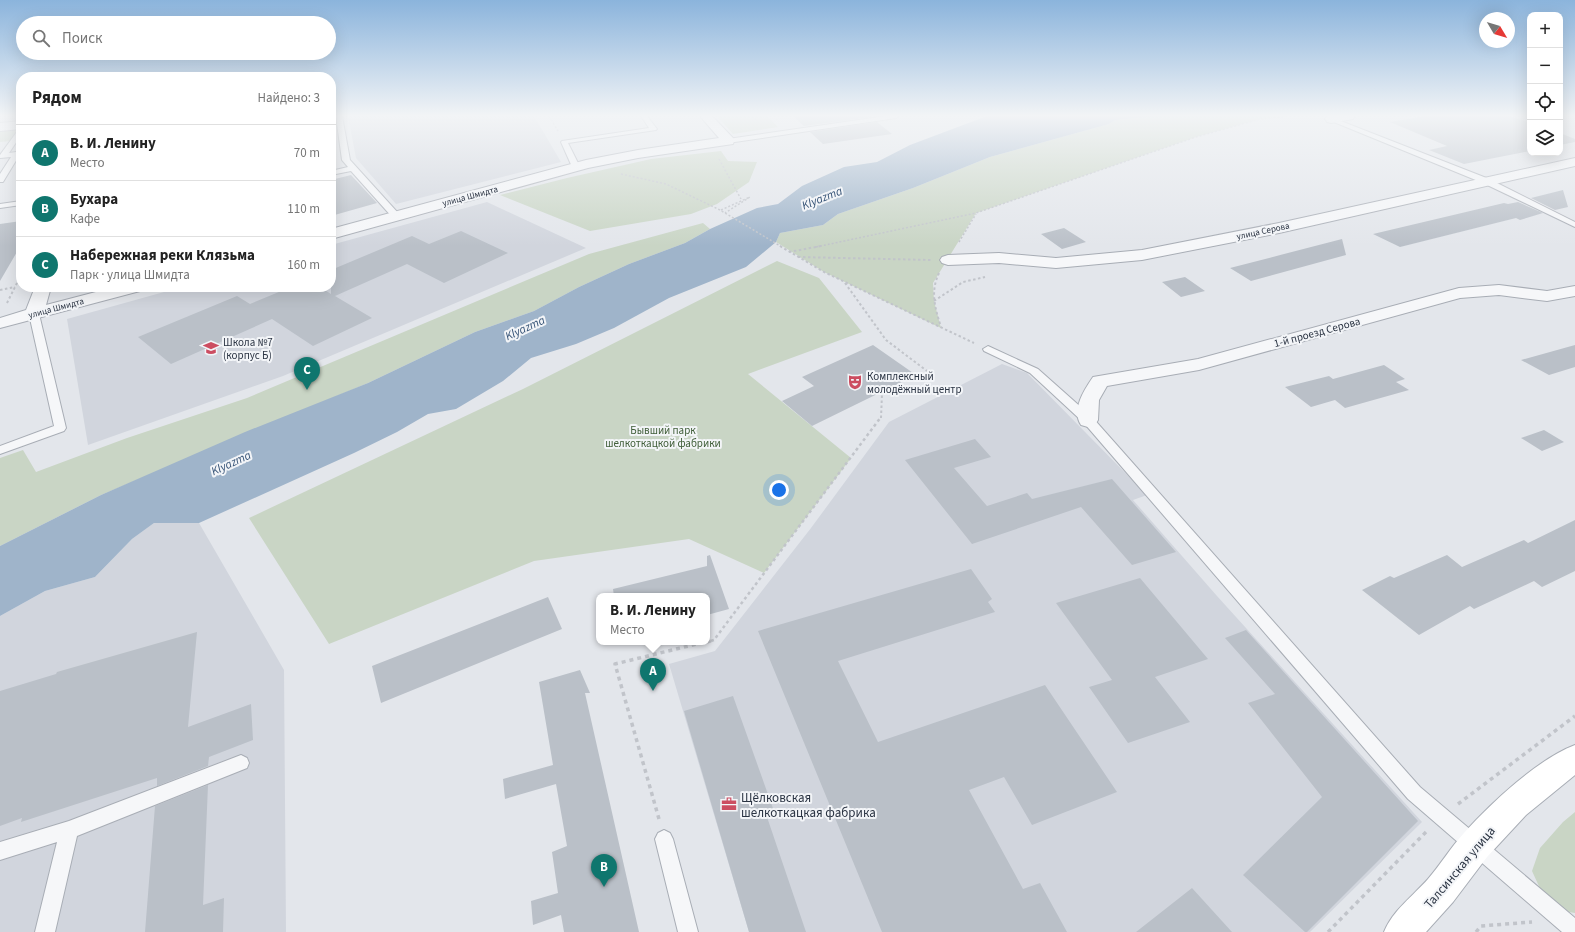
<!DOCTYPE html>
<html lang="ru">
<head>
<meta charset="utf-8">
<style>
	body { margin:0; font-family:"Source Sans 3",sans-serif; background:#f6f6f6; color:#222 }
	.controls { position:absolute; right:12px; top:12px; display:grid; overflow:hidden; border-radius:8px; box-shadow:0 4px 16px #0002 }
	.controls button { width:36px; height:36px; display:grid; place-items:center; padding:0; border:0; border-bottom:1px solid #e0e0e0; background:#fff; color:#222; font:20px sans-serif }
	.compass { position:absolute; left:1479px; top:12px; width:36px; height:36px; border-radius:50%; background:#fff; box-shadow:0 4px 16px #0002; rotate:128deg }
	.you { position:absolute; left:779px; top:490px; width:14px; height:14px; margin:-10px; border:3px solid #fff; border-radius:50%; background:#1a73e8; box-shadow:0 0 0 6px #1a73e833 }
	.badge { display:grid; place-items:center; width:26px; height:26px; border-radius:50%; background:#0f766e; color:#fff; font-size:13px; font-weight:700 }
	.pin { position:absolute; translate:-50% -33px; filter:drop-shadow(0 1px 2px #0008) }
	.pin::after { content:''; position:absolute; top:21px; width:14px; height:12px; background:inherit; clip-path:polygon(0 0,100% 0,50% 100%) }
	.popup { position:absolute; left:596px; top:593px; width:114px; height:52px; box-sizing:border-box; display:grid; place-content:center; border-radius:8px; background:#fff; filter:drop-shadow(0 1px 3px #0005); font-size:13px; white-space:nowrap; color:#767676 }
	.popup b { font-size:15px; color:#222 }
	.popup::after { content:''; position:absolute; left:50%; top:100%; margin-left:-8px; border:8px solid transparent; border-top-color:#fff }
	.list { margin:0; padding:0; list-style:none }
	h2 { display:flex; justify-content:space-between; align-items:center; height:52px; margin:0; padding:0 16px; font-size:17px }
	h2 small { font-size:13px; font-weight:400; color:#767676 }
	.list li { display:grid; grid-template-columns:26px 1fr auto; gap:12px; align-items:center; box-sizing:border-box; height:56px; padding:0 16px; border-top:1px solid #e0e0e0 }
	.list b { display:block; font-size:15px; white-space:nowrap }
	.list p { margin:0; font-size:13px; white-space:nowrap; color:#767676 }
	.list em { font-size:13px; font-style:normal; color:#767676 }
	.icon { flex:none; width:22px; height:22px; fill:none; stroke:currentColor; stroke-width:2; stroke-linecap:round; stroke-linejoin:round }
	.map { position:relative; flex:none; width:1575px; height:932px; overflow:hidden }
	.search { position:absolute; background:#fff; box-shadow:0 4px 16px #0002; left:16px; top:16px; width:320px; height:44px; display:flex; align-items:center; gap:10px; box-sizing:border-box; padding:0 14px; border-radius:22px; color:#767676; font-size:15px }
	.panel { position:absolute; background:#fff; box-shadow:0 4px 16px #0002; left:16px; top:72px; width:320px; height:220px; border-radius:16px }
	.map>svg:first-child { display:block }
	.built { fill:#d1d5dd }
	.green { fill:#c9d5c5 }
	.water { fill:#9fb4ca }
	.building { fill:#bac0c8 }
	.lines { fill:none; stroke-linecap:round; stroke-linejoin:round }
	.service-casing { stroke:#a8adb5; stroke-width:2 }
	.minor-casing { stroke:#a8adb5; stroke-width:2 }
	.tertiary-casing { stroke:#a8adb5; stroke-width:2 }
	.secondary-casing { stroke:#a8adb5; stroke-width:2 }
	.path-far3 { stroke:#c1c4ca; stroke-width:1.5; stroke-dasharray:2 2; stroke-linecap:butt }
	.path-far2 { stroke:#c1c4ca; stroke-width:2; stroke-dasharray:2.5 2.5; stroke-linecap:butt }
	.path-far1 { stroke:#c1c4ca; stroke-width:2.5; stroke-dasharray:3 3; stroke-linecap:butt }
	.path { stroke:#c1c4ca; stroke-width:3.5; stroke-dasharray:4 4; stroke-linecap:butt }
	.service { fill:#f6f7f9; fill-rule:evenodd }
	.minor { fill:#f6f7f9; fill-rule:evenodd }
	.tertiary { fill:#f6f7f9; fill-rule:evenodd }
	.secondary { fill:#fff; fill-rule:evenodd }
	.labels { text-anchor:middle; stroke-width:4; stroke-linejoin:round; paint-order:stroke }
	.far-street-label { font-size:9px; fill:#2b3443; stroke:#f3f5f8 }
	.street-label { font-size:11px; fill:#2b3443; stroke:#f3f5f8 }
	.poi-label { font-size:11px; fill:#2b3443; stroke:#f3f5f8; text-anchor:start }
	.park-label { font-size:11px; fill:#405e39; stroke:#f3f5f8 }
	.water-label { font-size:12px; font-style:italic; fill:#365376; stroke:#f3f5f8 }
	.near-poi-label { font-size:13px; fill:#2b3443; stroke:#f3f5f8; text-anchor:start }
	.near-street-label { font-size:13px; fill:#2b3443; stroke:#f3f5f8 }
</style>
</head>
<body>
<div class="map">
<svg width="1575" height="932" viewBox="0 0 1575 932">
	<rect width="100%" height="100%" fill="#e3e6eb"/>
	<path class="built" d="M 348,116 L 534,116 L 561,162 L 396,204 L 356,158 Z
		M 487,202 L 586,248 L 283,376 L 88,445 L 67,319 L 182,287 L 331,287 L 331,245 Z
		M 1002,364 L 1027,373 L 1147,495 L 1133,500 L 1217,596 L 1422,822 L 1310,932 L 749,932 L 669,664 L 715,651 L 811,528 L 889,422 Z
		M 154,523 L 199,523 L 284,670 L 286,932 L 0,932 L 0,616 L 45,591 L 95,577 L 132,539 Z"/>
	<path class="green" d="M 717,116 L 767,116 L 778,127 L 733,134 Z
		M 1154,116 L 1293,116 L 1260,119 L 1196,137 L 976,213 L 933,283 L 934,301 L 941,328 L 824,272 L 776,242 L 780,233 L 823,225 L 838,214 L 913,188 L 990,157 L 1109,124 L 1115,120 Z
		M 21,127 L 21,140 L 0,142 L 0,130 Z
		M 721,151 L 728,161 L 757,162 L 749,182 L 717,204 L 691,214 L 590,231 L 500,195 L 567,178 L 651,159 Z
		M 703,223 L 710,229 L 685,243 L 629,264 L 579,287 L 534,311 L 475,332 L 368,383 L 101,495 L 0,546 L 0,458 L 23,450 L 36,472 L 127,438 L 247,398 L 589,254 Z
		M 777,261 L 819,278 L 862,332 L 748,374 L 851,458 L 764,573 L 689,539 L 534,561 L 329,644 L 249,518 L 523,389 Z
		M 1575,812 L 1575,913 L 1569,912 L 1543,895 L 1532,871 L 1540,848 L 1563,822 Z"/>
	<path class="water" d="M 987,116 L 1154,116 L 1115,120 L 1109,124 L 990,157 L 913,188 L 838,214 L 823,225 L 780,233 L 776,242 L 746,267 L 669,298 L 614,328 L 576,344 L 531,358 L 503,381 L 456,409 L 428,414 L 397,432 L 354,453 L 199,523 L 154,523 L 132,539 L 95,577 L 45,591 L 0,616 L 0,546 L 101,495 L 245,432 L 368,383 L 475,332 L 534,311 L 579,287 L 629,264 L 685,243 L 710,229 L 757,208 L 778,204 L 802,186 L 844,167 L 877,162 L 910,145 Z"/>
	<path class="building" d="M 793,116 L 869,116 L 871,117 L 804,126 Z
		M 1425,116 L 1510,116 L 1530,123 L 1530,151 L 1464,164 L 1429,150 L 1447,146 L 1390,122 Z
		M 877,122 L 892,134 L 823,144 L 810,132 Z
		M 1560,133 L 1575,139 L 1575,142 L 1560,145 Z
		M 351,175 L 377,203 L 331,216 L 331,180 Z
		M 1563,190 L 1568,207 L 1555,210 L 1531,198 Z
		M 1518,202 L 1543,213 L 1520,220 L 1516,218 L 1400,247 L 1373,234 L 1504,203 L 1508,204 Z
		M 21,221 L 21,245 L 0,281 L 0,224 Z
		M 1064,228 L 1086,242 L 1062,249 L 1041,234 Z
		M 461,231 L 508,253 L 444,283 L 407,264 L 335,296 L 372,318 L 313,346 L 272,319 L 171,364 L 138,337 L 237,296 L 250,304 L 291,287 L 320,287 L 331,294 L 331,270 L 412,236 L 429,244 Z
		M 1342,239 L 1346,255 L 1251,281 L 1230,268 Z
		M 1185,277 L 1205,291 L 1181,297 L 1162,282 Z
		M 873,345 L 916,375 L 812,426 L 782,401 L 814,386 L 802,377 Z
		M 1575,345 L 1575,367 L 1549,375 L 1521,360 Z
		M 1384,365 L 1405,379 L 1396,382 L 1409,390 L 1345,408 L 1335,400 L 1311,407 L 1285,387 L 1329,376 L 1333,379 Z
		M 1544,430 L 1564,442 L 1542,451 L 1521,438 Z
		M 975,439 L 991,457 L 954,468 L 987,506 L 1027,493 L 1032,499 L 1112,479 L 1176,552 L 1132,565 L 1081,507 L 972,544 L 905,460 Z
		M 1575,520 L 1575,571 L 1542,587 L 1534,581 L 1474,609 L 1470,606 L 1419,635 L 1362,590 L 1390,576 L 1394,578 L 1447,555 L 1462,567 L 1524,540 L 1528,543 Z
		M 710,555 L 729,609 L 707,615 L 707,596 L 614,596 L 613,589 L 707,566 L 707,556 Z
		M 971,569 L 992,599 L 988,602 L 995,612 L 838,661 L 878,742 L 1045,685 L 1117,792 L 1032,825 L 1004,777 L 969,790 L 1023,889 L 1040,883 L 1067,932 L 882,932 L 758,631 Z
		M 1140,578 L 1208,659 L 1155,677 L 1190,722 L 1128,743 L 1089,687 L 1112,680 L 1056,603 Z
		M 548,597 L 562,629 L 381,703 L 372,666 Z
		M 1246,630 L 1418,821 L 1307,932 L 1305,932 L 1243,875 L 1322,797 L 1248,703 L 1275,694 L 1225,638 Z
		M 197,632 L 188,727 L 251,704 L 253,740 L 209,757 L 208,766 L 157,786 L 157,778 L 21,822 L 22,818 L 0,826 L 0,691 L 56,674 L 57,672 Z
		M 580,670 L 590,693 L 585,693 L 639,932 L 564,932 L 561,915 L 533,925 L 531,901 L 558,893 L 552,852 L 567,846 L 556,784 L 505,799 L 503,779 L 553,765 L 539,682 Z
		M 733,696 L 775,814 L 767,817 L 806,932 L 749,932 L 684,711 Z
		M 208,785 L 203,905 L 224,898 L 223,932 L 145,932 L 155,806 Z
		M 1192,888 L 1232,932 L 1136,932 Z"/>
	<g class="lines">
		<g class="service-casing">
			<path id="service" d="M 336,116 L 342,116 L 350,160 L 399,214 L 399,218 L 393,218 L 351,171 L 331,175 L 331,171 L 348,167 L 342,160 Z
				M 641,116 L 647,116 L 657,129 L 656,130 L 568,143 L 580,167 L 579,169 L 573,169 L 561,142 L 562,141 L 649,128 Z
				M 886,116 L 899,116 L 896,118 L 728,143 L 725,141 L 728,139 Z
				M 1329,118 L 1333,118 L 1489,179 L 1575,222 L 1575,227 L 1483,183 L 1329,120 Z
				M 21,128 L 21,135 L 9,153 L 16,152 L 20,154 L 3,182 L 0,182 L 0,174 L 11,157 L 0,158 L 0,155 L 19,129 Z
				M 21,201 L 21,205 L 0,208 L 0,204 Z
				M 34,311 L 39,314 L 66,428 L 64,431 L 0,454 L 0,446 L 54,426 L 29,314 Z
				M 988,346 L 1038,369 L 1092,417 L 1420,787 L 1575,918 L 1575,932 L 1562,932 L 1408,799 L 1084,423 L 1030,373 L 984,351 L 983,349 Z
				M 241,755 L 247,758 L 249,763 L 247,768 L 77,836 L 55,932 L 35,932 L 57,842 L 0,860 L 0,842 L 69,821 Z
				M 664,830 L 670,833 L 673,839 L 698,932 L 678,932 L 655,839 L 658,833 Z"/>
		</g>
		<g class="minor-casing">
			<path id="minor" d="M 1327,116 L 1355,116 L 1353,119 L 1331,123 L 1327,122 L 1325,119 Z
				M 21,121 L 21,129 L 0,131 L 0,123 Z
				M 1575,158 L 1575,166 L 1279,233 L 1142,260 L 1056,268 L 999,263 L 948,265 L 942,263 L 940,260 L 942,257 L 948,255 L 999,253 L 1056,258 L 1142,250 L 1279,223 Z
				M 1499,285 L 1547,291 L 1575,286 L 1575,296 L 1547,301 L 1499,295 L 1460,298 L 1199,370 L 1107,386 L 1099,400 L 1098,420 L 1095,425 L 1088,427 L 1081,425 C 1071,410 1084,390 1093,377 L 1198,359 L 1459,288 Z"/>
		</g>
		<g class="tertiary-casing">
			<path id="tertiary" d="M 700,116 L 712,116 L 733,138 L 734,141 L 733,144 L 638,158 L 588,168 L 331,239 L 331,229 L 586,160 L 638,150 L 719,138 Z
				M 35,287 L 51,287 L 46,305 L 115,287 L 142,287 L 140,291 L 0,328 L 0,318 L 26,310 Z"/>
		</g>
		<g class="secondary-casing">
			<path id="secondary" d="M 1575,745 L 1575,775 L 1526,815 L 1487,857 L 1453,902 L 1426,932 L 1384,932 C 1393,910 1413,896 1428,879 C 1441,864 1451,847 1464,833 C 1491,803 1538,759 1575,745 Z"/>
		</g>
		<path class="path-far3" d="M 549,116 L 558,131
			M 752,116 L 758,122
			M 773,116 L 778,120
			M 719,159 L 741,199
			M 621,174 L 666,184 L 720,210 L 782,247
			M 721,210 L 750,197 L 725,213
			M 959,242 L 976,214
			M 816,247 L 976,213 L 1196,137 L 1260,119 L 1293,116"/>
		<path class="path-far2" d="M 780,246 L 824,272 L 974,343
			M 789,252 L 821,246
			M 798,257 L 931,260
			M 939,273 C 930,292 935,308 941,327
			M 845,283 L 886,340 L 927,371
			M 0,290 L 15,287
			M 934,301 L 963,282 L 985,277
			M 7,303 L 21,275
			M 881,418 L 882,394"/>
		<path class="path-far1" d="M 711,641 L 714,640 L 881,417"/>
		<path class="path" d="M 707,642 L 714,640
			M 1458,804 L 1575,716
			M 659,819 L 615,664 L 705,642
			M 1328,932 L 1427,831
			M 1476,932 L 1481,926 L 1532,922"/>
		<use href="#service" class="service"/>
		<use href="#minor" class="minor"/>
		<use href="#tertiary" class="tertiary"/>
		<use href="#secondary" class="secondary"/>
	</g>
	<linearGradient id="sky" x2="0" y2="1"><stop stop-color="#8bb4dc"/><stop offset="0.47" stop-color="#f2f4f6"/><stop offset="1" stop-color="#f2f4f6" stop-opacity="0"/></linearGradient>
	<rect width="1575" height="246" fill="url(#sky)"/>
	<defs>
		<g id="school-bare" transform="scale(1.2)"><path d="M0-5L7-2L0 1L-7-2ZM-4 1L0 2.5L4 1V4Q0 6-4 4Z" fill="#cc4d61" stroke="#f3f5f8" stroke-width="2.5" paint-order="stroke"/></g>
		<g id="theatre-bare" transform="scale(1.2)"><path d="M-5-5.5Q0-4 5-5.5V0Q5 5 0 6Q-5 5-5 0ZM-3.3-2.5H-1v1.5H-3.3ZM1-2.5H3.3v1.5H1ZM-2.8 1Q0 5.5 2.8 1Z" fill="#cc4d61" stroke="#f3f5f8" stroke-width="2.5" paint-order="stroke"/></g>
		<g id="office-bare" transform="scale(1.2)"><path d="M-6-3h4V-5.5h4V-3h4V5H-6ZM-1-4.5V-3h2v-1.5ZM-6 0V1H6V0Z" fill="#cc4d61" stroke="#f3f5f8" stroke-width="2.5" paint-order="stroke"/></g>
	</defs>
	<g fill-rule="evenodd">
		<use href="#school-bare" x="211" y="348"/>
		<use href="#theatre-bare" x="855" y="382"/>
		<use href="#office-bare" x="729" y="804"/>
	</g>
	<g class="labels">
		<g class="far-street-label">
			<text transform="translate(470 196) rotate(-15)" y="3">улица Шмидта</text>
			<text transform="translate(1263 231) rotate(-12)" y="3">улица Серова</text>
			<text transform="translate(56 308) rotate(-15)" y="3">улица Шмидта</text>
		</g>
		<g class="street-label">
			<text transform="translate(1317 332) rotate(-15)" y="4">1-й проезд Серова</text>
		</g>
		<g class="poi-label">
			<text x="223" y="346">Школа №7<tspan x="223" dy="13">(корпус Б)</tspan></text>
			<text x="867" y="380">Комплексный<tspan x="867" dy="13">молодёжный центр</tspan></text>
		</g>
		<g class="park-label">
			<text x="663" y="434">Бывший парк<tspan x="663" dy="13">шелкоткацкой фабрики</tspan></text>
		</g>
		<g class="water-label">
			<text transform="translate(822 198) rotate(-22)" y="4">Klyazma</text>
			<text transform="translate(525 328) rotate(-25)" y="4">Klyazma</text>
			<text transform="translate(231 463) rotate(-25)" y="4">Klyazma</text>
		</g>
		<g class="near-poi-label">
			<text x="741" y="802">Щёлковская<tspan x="741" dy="15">шелкоткацкая фабрика</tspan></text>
		</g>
		<g class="near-street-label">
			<text transform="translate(1459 867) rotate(-50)" y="5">Талсинская улица</text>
		</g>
	</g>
</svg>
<div class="controls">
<button>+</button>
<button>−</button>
<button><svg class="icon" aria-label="locate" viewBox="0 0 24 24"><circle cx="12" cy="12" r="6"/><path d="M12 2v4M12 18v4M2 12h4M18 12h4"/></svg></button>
<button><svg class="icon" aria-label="layers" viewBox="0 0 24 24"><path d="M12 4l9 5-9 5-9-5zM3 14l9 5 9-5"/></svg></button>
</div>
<svg class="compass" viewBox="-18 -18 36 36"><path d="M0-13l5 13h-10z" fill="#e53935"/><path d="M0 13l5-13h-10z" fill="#767676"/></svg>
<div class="you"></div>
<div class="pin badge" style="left:653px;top:691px">A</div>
<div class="popup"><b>В. И. Ленину</b>Место</div>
<div class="pin badge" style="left:604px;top:887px">B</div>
<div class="pin badge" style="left:307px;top:390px">C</div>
<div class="search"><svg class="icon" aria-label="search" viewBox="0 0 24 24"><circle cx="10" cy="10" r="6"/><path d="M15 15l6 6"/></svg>Поиск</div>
<section class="panel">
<h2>Рядом<small>Найдено: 3</small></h2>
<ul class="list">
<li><span class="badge">A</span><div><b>В. И. Ленину</b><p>Место</p></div><em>70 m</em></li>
<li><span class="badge">B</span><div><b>Бухара</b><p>Кафе</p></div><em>110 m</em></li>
<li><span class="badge">C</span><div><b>Набережная реки Клязьма</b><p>Парк · улица Шмидта</p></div><em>160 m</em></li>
</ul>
</section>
</div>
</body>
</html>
